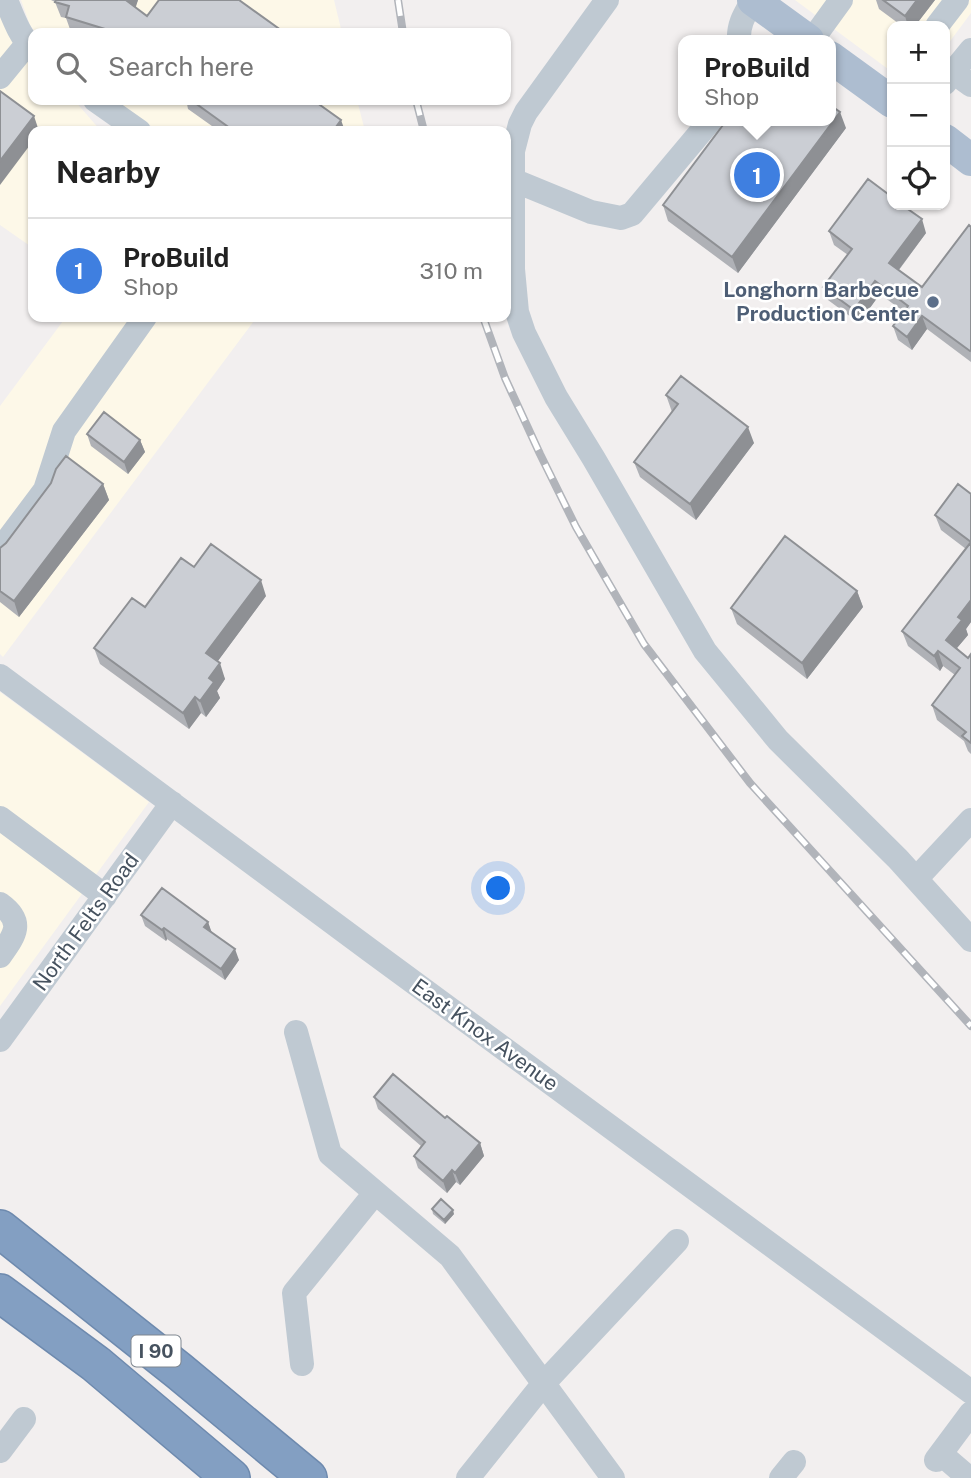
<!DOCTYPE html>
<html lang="en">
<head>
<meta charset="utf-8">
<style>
	body { margin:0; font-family:"Public Sans",sans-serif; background:#f6f6f6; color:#222 }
	.controls { position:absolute; right:21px; top:21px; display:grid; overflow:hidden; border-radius:14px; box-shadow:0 2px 5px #0004 }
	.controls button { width:63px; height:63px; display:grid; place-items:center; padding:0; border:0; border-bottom:2px solid #e0e0e0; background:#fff; color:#222; font:35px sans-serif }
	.you { position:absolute; left:499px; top:889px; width:24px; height:24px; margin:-18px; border:5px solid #fff; border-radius:50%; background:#1a73e8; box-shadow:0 0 0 10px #1a73e833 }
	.badge { display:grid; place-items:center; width:46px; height:46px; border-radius:50%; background:#2563eb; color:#fff; font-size:23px; font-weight:700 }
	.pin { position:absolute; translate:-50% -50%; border:4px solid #fff; box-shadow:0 2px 7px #0006 }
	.popup { position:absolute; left:678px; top:35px; width:158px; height:91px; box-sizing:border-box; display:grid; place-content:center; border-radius:14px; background:#fff; filter:drop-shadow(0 2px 5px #0005); font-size:23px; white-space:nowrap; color:#767676 }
	.popup b { font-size:26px; color:#222 }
	.popup::after { content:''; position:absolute; left:50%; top:100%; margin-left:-14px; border:14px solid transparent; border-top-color:#fff }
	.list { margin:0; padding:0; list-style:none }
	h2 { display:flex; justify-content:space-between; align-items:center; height:91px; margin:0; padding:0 28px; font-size:30px }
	h2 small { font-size:23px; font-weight:400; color:#767676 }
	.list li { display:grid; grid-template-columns:46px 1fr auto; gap:21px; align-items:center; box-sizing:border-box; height:105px; padding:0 28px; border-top:2px solid #e0e0e0 }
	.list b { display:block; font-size:26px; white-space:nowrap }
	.list p { margin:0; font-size:23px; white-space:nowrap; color:#767676 }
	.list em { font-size:23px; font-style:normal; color:#767676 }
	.icon { flex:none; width:38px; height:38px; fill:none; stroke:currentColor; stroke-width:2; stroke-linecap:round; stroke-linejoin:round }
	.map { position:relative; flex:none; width:971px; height:1478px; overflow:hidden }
	.search { position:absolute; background:#fff; box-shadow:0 2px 5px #0004; left:28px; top:28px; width:483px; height:77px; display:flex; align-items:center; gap:18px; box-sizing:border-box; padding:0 24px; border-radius:14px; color:#767676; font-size:26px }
	.panel { position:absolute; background:#fff; box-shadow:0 2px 5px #0004; left:28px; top:126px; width:483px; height:196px; border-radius:14px }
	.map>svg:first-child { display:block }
	.commercial { fill:#fdf8e8 }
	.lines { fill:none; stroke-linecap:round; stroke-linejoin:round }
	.highway-casing { stroke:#6e8aae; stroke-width:40 }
	.minor { stroke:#bfc9d2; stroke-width:24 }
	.major { stroke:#adbdd0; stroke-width:32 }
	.highway { stroke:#839fc2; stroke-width:37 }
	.rail-casing { stroke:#b1b4ba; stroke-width:8 }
	.rail { stroke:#fff; stroke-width:5; stroke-dasharray:16; stroke-linecap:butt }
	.wall { fill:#afb1b6 }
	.shaded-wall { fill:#8e9094 }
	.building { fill:#cbced4; stroke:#8e9094; stroke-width:2 }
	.service-dot { fill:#5c6f8a; stroke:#fff; stroke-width:2.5 }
	.labels { text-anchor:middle; stroke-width:5; stroke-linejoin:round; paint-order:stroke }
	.shield { fill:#fff; stroke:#7e868f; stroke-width:2 }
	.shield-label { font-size:19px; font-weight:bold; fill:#46525f }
	.service-label { font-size:21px; font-weight:bold; fill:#4e5e75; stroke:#fff; text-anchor:end }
	.street-label { font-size:21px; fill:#46525f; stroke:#fff }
</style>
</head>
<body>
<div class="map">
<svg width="971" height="1478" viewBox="0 0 971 1478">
	<rect width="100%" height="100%" fill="#f2efef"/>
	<path class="commercial" d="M 21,0 L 334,0 L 342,33 L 36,33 L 30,25 Z
		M 795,0 L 971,0 L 971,13 L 945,48 L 945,26 L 892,26 L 892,72 Z
		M 0,14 L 12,40 L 33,64 L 33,100 L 74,100 L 101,131 L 33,131 L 33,248 L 0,225 Z
		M 115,100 L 357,100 L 365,131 L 158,131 Z
		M 66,317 L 257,317 L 3,657 L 0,654 L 0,406 Z
		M 0,692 L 149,802 L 0,1006 Z"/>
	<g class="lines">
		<g class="highway-casing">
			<path id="highway" d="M 0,1229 L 179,1371 L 308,1478
				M 0,1293 L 96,1364 L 231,1478"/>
		</g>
		<path class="minor" d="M 6,0 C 13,17 20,37 33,49
			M 607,0 L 526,112 L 520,124 L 513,151 L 513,269 L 517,312 L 524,333 L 556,397 L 594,459 L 705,651 L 778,740 L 898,859 L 971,940
			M 937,26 L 957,0
			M 739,40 C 738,24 745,14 753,0
			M 812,40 L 841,0
			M 953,72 L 971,50
			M 0,77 L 27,44
			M 945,83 L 953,72 L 971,85
			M 95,100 L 139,131
			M 513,180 L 591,212 L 621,218 L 632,214 L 710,121
			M 0,550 L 45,490 L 64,431 L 145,317
			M 0,676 L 371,951 L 971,1392
			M 0,818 L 105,896
			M 916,879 L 971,820
			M 0,904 C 25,922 15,935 0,956
			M 296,1032 L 330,1154 L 450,1256 L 613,1478
			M 0,1040 L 172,803
			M 302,1364 L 294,1293 L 375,1193
			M 0,1451 L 24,1419
			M 941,1454 L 969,1478
			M 936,1460 L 971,1413
			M 468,1478 L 544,1383 L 677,1241
			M 781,1478 L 794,1462"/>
		<path class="major" d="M 753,0 L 808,40
			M 830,57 L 892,102
			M 945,140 L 971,160"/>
		<use href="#highway" class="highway"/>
		<g class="rail-casing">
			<path id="rail" d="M 398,0 L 403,33
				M 416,100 L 424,131
				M 483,317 L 505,378 L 540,454 L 576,527 L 644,644 L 750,783 L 971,1026"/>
		</g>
		<use href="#rail" class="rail"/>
	</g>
	<path class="wall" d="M 51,0 L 138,0 L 135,7 L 147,16 L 285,33 L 76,33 L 71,32 L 66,18 L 61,17 L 55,2 Z
		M 876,0 L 935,0 L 915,26 L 902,26 L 879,9 Z
		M 181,100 L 313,100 L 345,131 L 219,131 L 188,109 L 187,104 Z
		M 846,128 L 738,273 L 668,221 L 663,205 Z
		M 971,227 L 971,362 L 927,329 L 912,350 L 898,340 L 893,326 L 904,312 L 880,294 L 859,323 L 828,300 L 823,287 L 848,255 L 834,245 L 829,231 L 926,233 L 899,270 L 922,287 Z
		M 666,395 L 754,443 L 696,520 L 640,477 L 634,462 L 672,412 Z
		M 87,434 L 140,440 L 145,452 L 128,474 L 91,446 Z
		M 103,484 L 109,500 L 19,617 L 0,602 L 0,548 Z
		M 971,494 L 971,622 L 966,629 L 968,635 L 957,648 L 968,658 L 971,654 L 971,754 L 968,751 L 964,741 L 937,720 L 932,705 L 955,675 L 943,666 L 940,671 L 908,646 L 902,631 L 966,549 L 941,530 L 935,515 Z
		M 857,591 L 863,607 L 807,679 L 737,624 L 731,608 Z
		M 266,596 L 217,662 L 225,679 L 217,691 L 220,698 L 206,717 L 201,713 L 189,729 L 100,664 L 94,648 L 145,607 Z
		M 141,915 L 208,922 L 211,932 L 239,960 L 225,980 L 167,939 L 166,941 L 145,926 Z
		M 374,1097 L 445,1118 L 480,1143 L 484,1156 L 460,1185 L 456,1182 L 447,1193 L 418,1168 L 414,1156 L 421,1146 L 378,1109 Z
		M 432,1209 L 454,1214 L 445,1224 L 433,1214 Z"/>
	<path class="shaded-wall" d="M 128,0 L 138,0 L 133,16 L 127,1 Z
		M 917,0 L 935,0 L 915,26 L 908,26 L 905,16 Z
		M 840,112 L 846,128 L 738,273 L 732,257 Z
		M 34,116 L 39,131 L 33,131 L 33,141 L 0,185 L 0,161 Z
		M 341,120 L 345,131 L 333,131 Z
		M 922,219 L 926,233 L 894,276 L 889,263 Z
		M 875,281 L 880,294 L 859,323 L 854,310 Z
		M 922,316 L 927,329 L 912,350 L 907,337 Z
		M 748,427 L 754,443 L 696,520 L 690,504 Z
		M 140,440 L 145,452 L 128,474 L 124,462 Z
		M 103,484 L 109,500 L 19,617 L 14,601 Z
		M 261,580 L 266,596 L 212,669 L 206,653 Z
		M 857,591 L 863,607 L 807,679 L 802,663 Z
		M 971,600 L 971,622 L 966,629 L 968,635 L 951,655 L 946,640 L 958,617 Z
		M 938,651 L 943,666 L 940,671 L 934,656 Z
		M 220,663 L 225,679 L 217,691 L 220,698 L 206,717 L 200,701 L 209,678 Z
		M 195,697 L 201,713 L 189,729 L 183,713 Z
		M 208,922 L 212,933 L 204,927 Z
		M 164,928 L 167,939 L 166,941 L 162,930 Z
		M 235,949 L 239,960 L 225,980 L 221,969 Z
		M 480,1143 L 484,1156 L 460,1185 L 455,1173 Z
		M 452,1170 L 456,1182 L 447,1193 L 443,1181 Z
		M 453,1210 L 454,1214 L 445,1224 L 444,1220 Z"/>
	<path class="building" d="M 56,0 L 128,0 L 127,1 L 147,16 L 159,0 L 239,0 L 285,33 L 118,33 L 66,17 L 69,6 L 55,2 Z
		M 883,0 L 917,0 L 905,16 Z
		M 0,91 L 34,116 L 0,161 Z
		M 191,100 L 313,100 L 341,120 L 333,131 L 234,131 Z
		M 830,105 L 840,112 L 732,257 L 663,205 L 726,121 L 830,121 Z
		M 868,179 L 892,197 L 892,205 L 902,205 L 922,219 L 889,263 L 922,287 L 969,225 L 971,227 L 971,350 L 970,351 L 922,316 L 907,337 L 893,326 L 908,306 L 875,281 L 854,310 L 823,287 L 852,249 L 829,231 Z
		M 681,376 L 748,427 L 690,504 L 634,462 L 678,404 L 666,395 Z
		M 104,412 L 140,440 L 124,462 L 87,434 Z
		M 66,456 L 103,484 L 14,601 L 0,591 L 0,548 L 6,543 L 51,483 L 56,469 Z
		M 958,484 L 971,494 L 971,542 L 935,515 Z
		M 785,536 L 857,591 L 802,663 L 731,608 Z
		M 971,542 L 971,600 L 958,617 L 962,620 L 946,640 L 968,658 L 971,654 L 971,743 L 962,736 L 966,732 L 932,705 L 960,668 L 938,651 L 934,656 L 902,631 Z
		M 211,544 L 261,580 L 206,653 L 220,663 L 209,678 L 214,682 L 200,701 L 195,697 L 183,713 L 94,648 L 132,598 L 145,607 L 181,558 L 194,567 Z
		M 162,888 L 208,922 L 204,927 L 235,949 L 221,969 L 164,928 L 162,930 L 141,915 Z
		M 393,1074 L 445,1118 L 447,1116 L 480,1143 L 455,1173 L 452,1170 L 443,1181 L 414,1156 L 425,1142 L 374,1097 Z
		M 441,1199 L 453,1210 L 444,1220 L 432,1209 Z"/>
	<circle class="service-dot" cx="933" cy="302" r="7"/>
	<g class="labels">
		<rect class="shield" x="131.5" y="1335.5" width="49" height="31" rx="5"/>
		<g class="shield-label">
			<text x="156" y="1358">I 90</text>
		</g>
		<g class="service-label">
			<text x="919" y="297">Longhorn Barbecue<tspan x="919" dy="24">Production Center</tspan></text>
		</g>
		<g class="street-label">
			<text transform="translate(86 922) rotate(-54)" y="7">North Felts Road</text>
			<text transform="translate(485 1035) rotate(36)" y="7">East Knox Avenue</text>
		</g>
	</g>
</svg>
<div class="controls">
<button>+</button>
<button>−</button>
<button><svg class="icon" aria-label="locate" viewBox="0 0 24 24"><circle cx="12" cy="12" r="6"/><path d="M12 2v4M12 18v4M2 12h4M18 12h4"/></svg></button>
</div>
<div class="you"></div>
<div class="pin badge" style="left:757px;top:175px;background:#3f7fe0">1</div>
<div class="popup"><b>ProBuild</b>Shop</div>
<div class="search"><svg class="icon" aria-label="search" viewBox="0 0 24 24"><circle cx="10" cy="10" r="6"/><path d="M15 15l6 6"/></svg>Search here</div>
<section class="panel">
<h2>Nearby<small></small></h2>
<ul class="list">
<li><span class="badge" style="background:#3f7fe0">1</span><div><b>ProBuild</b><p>Shop</p></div><em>310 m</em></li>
</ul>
</section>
</div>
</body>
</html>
